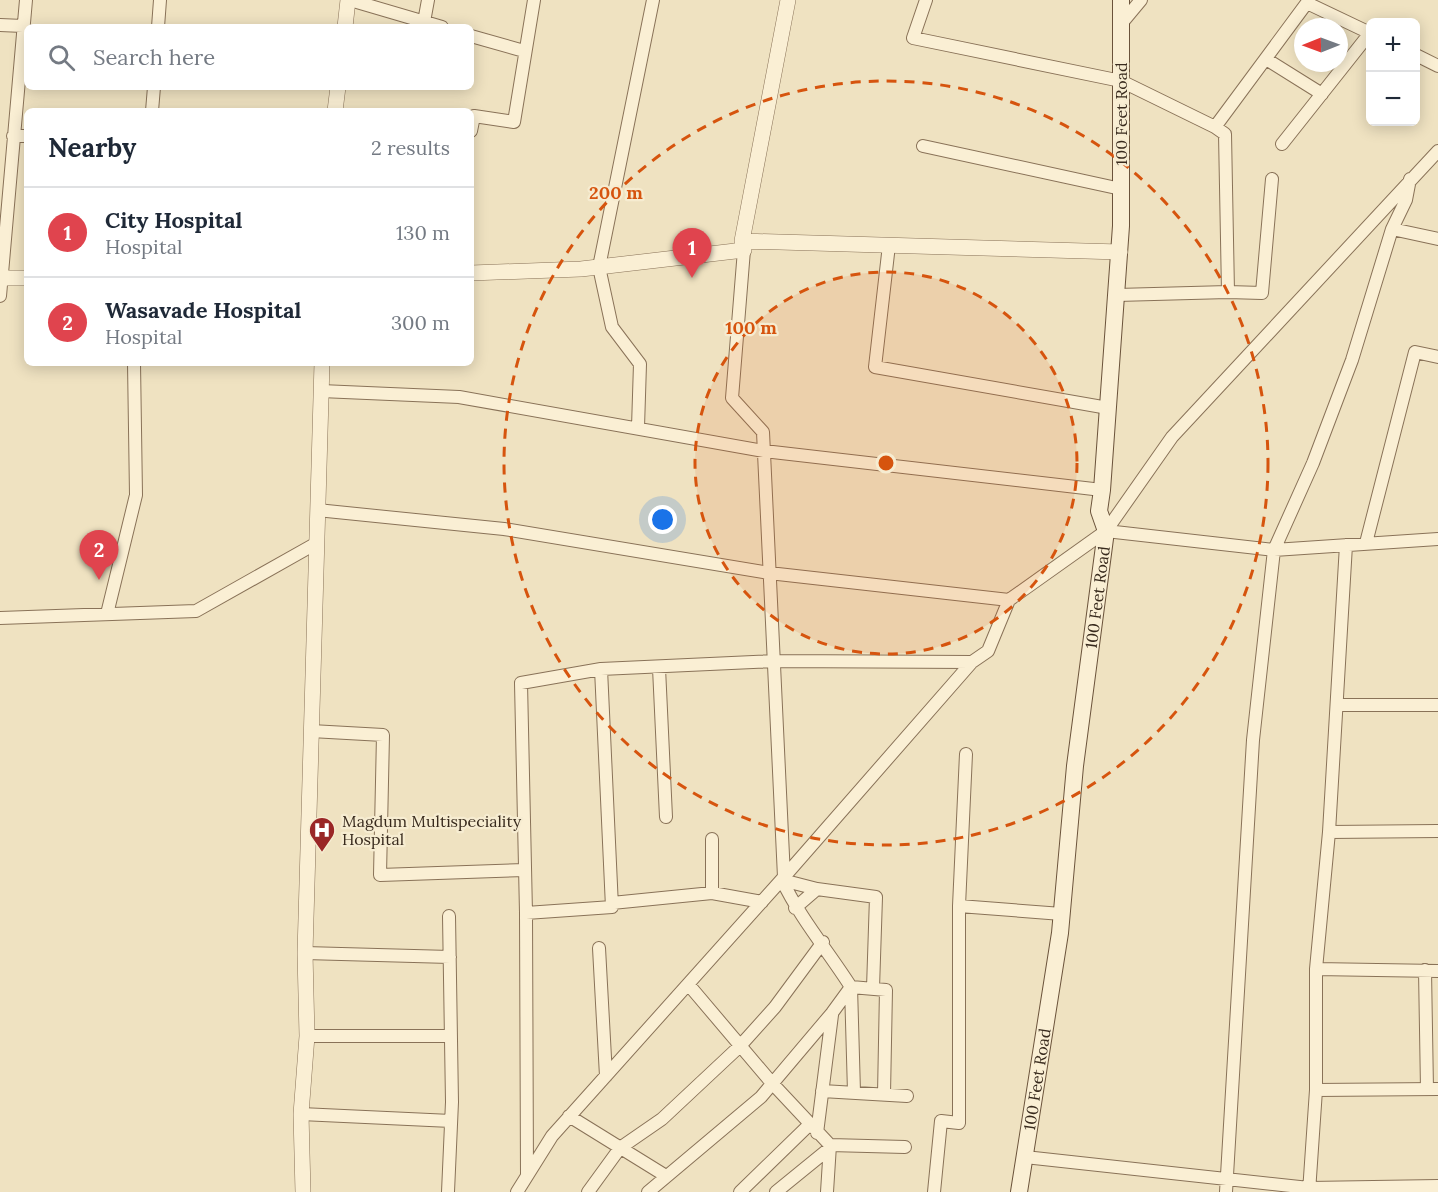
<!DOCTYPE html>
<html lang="en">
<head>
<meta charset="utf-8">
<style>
	body { margin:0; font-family:Lora,serif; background:#f2f2f3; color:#1f2937 }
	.controls { position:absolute; right:18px; top:18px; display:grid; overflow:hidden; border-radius:9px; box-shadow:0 3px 15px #0003 }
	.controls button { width:54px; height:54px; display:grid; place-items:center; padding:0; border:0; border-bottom:2px solid #e0e1e3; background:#fff; color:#1f2937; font:30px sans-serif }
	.compass { position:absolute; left:1294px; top:18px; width:54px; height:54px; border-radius:50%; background:#fff; box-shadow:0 3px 15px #0003; rotate:269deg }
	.you { position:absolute; left:663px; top:520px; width:21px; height:21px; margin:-15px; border:4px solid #fff; border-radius:50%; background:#1a73e8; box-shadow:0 0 0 9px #1a73e833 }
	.badge { display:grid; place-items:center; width:39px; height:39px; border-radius:50%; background:#9a2626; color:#fff; font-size:20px; font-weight:700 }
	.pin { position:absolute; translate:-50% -50px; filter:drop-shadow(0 2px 3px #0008) }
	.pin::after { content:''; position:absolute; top:32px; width:21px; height:18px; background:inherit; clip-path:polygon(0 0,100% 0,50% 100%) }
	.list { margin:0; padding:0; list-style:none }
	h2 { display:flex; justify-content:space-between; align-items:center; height:78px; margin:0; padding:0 24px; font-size:26px }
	h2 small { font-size:20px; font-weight:400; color:#747a83 }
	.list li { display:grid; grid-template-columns:39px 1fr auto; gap:18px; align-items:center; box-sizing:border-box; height:90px; padding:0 24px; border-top:2px solid #e0e1e3 }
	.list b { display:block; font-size:22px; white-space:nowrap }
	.list p { margin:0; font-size:20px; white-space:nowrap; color:#747a83 }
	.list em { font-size:20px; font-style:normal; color:#747a83 }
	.icon { flex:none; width:33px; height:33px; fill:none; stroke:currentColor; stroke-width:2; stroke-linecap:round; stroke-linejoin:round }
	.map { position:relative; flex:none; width:1438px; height:1192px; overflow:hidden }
	.search { position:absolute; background:#fff; box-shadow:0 3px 15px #0003; left:24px; top:24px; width:450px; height:66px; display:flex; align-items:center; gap:15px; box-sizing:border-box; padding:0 21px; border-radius:9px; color:#747a83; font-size:22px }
	.panel { position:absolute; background:#fff; box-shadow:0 3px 15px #0003; left:24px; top:108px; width:450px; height:258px; border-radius:9px }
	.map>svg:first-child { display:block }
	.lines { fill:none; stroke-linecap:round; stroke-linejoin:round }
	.minor-casing { stroke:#897258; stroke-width:14 }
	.tertiary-casing { stroke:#897258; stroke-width:16 }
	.secondary-casing { stroke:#6b533b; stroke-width:18 }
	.minor { stroke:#faefd4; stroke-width:12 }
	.tertiary { stroke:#faefd4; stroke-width:15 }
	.secondary { stroke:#faefd4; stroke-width:16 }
	.ring { fill:none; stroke:#d6540e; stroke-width:3; stroke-dasharray:10 8 }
	.labels { text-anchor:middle; stroke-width:4.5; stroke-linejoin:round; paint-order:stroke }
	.street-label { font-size:16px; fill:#382a1d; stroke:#f6ecd1 }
	.poi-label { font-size:16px; fill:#382a1d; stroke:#f6ecd1; text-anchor:start }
	.centre { fill:#d6540e; stroke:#f6ecd1; stroke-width:3 }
	.ring-label { font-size:18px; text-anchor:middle; font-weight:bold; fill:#d6540e; stroke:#f6ecd1; stroke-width:4.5; stroke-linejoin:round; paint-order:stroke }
</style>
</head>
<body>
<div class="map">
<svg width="1438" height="1192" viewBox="0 0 1438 1192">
	<rect width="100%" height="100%" fill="#efe2c1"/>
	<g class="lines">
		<g class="minor-casing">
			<path id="minor" d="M 350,0 L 442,27
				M 926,0 L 913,38 L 1121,81 L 1215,127 L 1309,0
				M 1307,3 L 1370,33
				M 424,22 L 428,0
				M 1121,24 L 1141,0
				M 0,25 L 23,26
				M 158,27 L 160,0
				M 471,36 L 524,51
				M 1416,55 L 1438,66
				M 1266,59 L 1322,94
				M 152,111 L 154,87
				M 471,131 L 474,116 L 514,122 L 534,0
				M 13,136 L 27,136
				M 1282,144 L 1370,33
				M 923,146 L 1121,189
				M 1392,229 L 1438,239
				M 889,245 L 875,367 L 1108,408
				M 744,250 L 732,398 L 763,432 L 784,877
				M 1228,292 L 1262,293 L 1272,179
				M 1117,295 L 1228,292 L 1225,134 L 1215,127
				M 0,296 L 26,0
				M 321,391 L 459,397 L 764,451 L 1102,490
				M 638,427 L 640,364 L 612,327 L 599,267 L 653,0
				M 317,510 L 504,529 L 769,573 L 1009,600
				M 1106,531 L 1274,550 L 1438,539
				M 1366,543 L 1415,352 L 1438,357
				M 107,614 L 136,495 L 134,363
				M 0,618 L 196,611 L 315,544
				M 659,668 L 666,817
				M 1337,705 L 1438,705
				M 311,731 L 383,735 L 380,875 L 525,870
				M 1329,832 L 1438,831
				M 782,880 L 817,889
				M 712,893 L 712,839
				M 612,903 L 712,893 L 762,902
				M 959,906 L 1062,914
				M 795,908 L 817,889 L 876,897 L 873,988
				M 526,913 L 612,907 L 601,669
				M 599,948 L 606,1076
				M 305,953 L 450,957
				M 1316,969 L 1438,971
				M 1425,970 L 1427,1089
				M 688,984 L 771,1082 L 830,1145 L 905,1147
				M 307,1036 L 451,1036
				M 1316,1090 L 1438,1089
				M 822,1091 L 907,1096
				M 854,1092 L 851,987 L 886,990 L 884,1094
				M 301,1114 L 451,1121
				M 569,1116 L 666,1176
				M 817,1133 L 832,1015
				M 1025,1157 L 1309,1188 L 1438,1186
				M 527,1174 L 526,913 L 521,683 L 601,669 L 774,661 L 972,662
				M 448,1192 L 452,1102 L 449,916
				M 517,1192 L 552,1136 L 784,877 L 972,662 L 988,651 L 1009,600 L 1106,531 L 1172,437 L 1438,151
				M 588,1192 L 620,1148 L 662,1119 L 740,1046 L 775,1007 L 823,942
				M 648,1192 L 761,1097 L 832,1013 L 851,987 C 828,951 800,918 782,880
				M 740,1192 L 809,1125
				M 776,1192 L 830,1148
				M 827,1192 L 830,1145
				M 934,1192 L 941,1121 L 959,1123 L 959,906 L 966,754
				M 1226,1192 L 1253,740 L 1274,550 L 1313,463 L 1352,360 L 1392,229 L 1406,200 L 1410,179
				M 1309,1192 L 1316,1090 L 1316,969 L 1329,832 L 1346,545"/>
		</g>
		<g class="tertiary-casing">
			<path id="tertiary" d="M 345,27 L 348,0
				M 335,111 L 338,87
				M 742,241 L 1120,252
				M 471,273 L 581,269 L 744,250 L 742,241 L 788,0
				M 0,278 L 27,278
				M 303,1192 L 301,1114 L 307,1036 L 305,953 L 322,363"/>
		</g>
		<g class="secondary-casing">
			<g id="secondary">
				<path id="s1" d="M 1019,1192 L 1060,933 L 1075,766 L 1106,531 L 1099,511 L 1102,490 L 1121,226 L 1121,0"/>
			</g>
		</g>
		<use href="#minor" class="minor"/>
		<use href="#tertiary" class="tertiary"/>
		<use href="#secondary" class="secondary"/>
	</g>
	<circle cx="886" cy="463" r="191" fill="#d6540e" fill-opacity=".12"/>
	<g class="ring">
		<circle cx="886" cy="463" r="191"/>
		<circle cx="886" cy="463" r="382"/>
	</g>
	<defs>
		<g id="hospital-pin" transform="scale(1.35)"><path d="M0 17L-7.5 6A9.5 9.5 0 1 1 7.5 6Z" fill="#9a2626" stroke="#f6ecd1"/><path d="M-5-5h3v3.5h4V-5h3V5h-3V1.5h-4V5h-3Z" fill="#fff"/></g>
	</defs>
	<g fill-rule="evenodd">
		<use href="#hospital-pin" x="322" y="830"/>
	</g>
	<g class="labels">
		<g class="street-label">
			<text transform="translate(1121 114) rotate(-90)" y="6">100 Feet Road</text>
			<text dy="6" stroke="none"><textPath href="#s1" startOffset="600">100 Feet Road</textPath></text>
			<text dy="6" stroke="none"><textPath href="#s1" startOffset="114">100 Feet Road</textPath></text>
		</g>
		<g class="poi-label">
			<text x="342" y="827">Magdum Multispeciality<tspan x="342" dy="18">Hospital</tspan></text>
		</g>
	</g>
	<circle cx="886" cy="463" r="9" class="centre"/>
	<g class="ring-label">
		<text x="616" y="199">200 m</text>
		<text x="751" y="334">100 m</text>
	</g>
</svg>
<div class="controls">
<button>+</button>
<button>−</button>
</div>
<svg class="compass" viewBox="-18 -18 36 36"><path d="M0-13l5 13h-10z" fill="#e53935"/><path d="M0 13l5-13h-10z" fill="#747a83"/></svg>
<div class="you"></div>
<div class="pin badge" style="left:692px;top:278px;background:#e0444e">1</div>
<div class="pin badge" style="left:99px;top:580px;background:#e0444e">2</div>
<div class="search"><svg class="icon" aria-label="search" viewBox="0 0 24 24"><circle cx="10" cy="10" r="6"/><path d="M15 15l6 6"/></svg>Search here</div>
<section class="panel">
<h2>Nearby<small>2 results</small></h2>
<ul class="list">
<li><span class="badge" style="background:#e0444e">1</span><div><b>City Hospital</b><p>Hospital</p></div><em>130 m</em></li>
<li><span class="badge" style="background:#e0444e">2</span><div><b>Wasavade Hospital</b><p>Hospital</p></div><em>300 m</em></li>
</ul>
</section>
</div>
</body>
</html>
